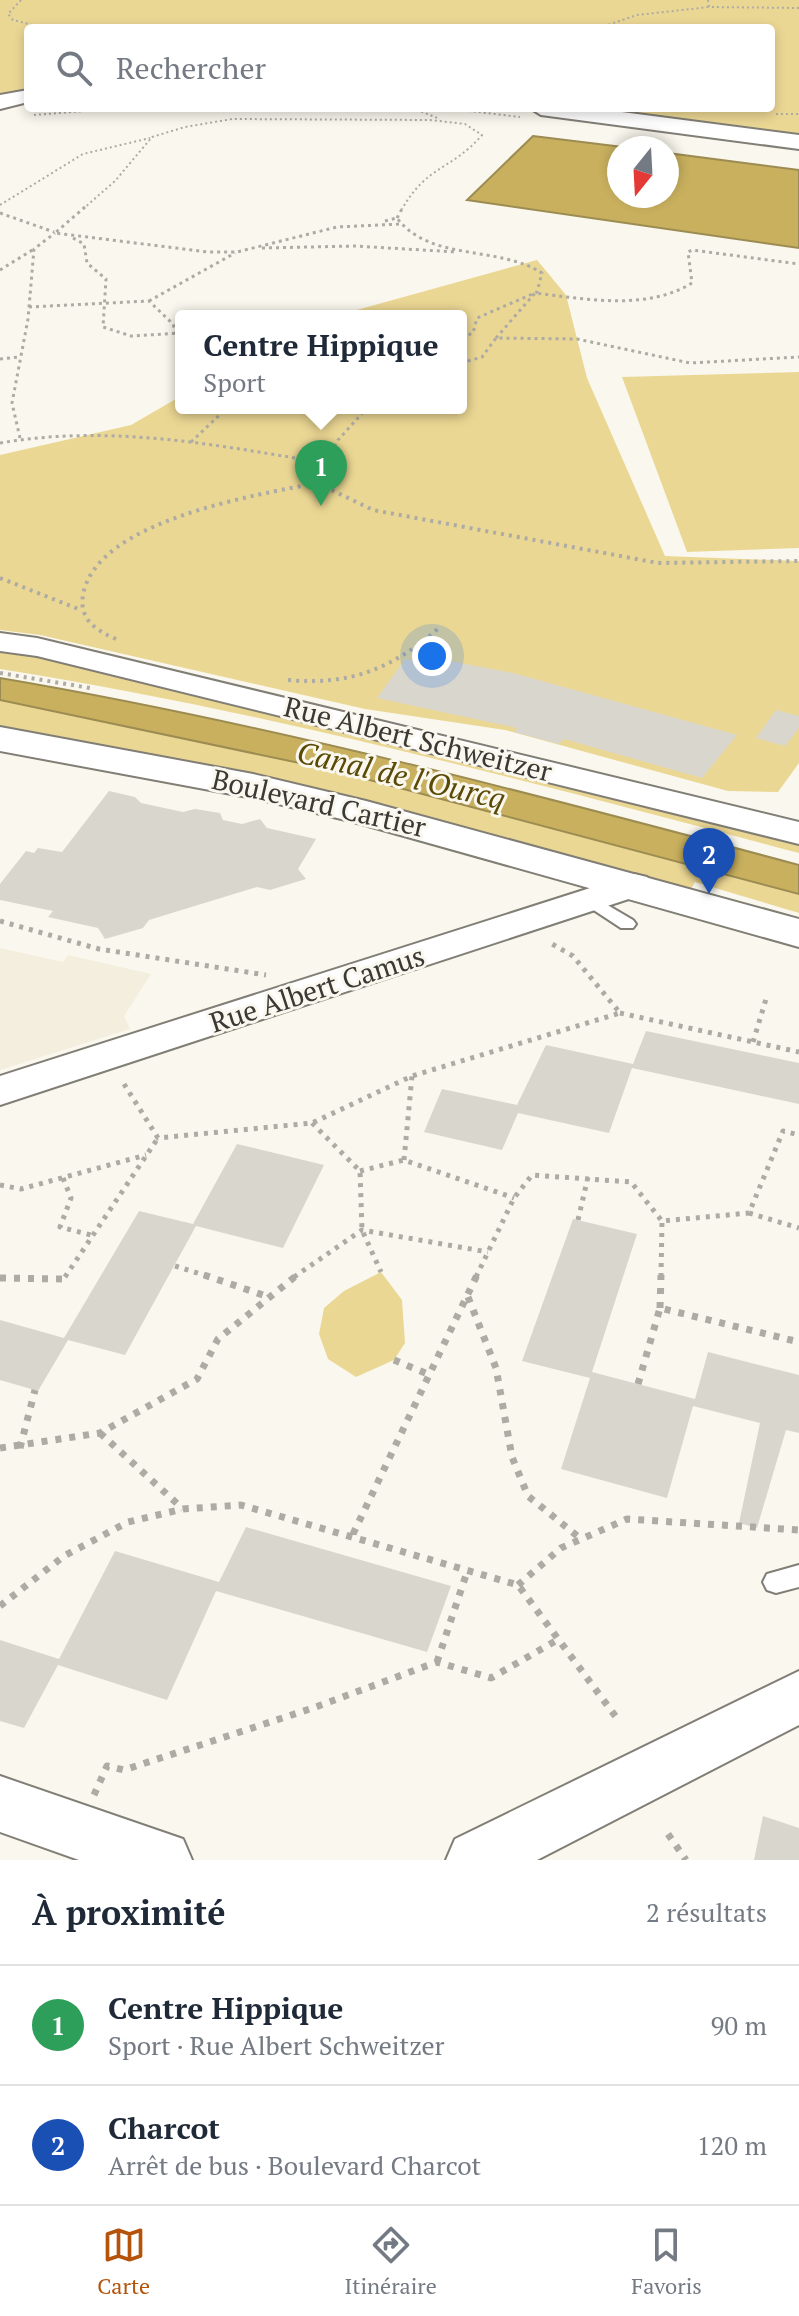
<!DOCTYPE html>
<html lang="fr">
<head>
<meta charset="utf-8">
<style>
	body { margin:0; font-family:"PT Serif",serif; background:#f2f2f3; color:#1f2937 }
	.compass { position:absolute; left:607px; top:136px; width:72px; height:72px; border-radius:50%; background:#fff; box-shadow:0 4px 12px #0003; rotate:198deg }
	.you { position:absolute; left:432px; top:656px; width:28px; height:28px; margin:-20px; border:6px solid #fff; border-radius:50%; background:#1a73e8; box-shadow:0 0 0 12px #1a73e833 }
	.badge { display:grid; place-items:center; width:52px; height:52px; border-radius:50%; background:#b45309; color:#fff; font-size:26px; font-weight:700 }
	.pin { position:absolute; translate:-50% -66px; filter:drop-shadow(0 2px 4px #0008) }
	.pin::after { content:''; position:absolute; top:42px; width:28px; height:24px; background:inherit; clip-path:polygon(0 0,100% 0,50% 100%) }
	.popup { position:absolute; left:175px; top:310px; width:292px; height:104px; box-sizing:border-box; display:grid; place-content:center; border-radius:8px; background:#fff; filter:drop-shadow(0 2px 6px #0005); font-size:26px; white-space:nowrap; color:#747a83 }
	.popup b { font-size:30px; color:#1f2937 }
	.popup::after { content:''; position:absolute; left:50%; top:100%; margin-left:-16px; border:16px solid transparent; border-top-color:#fff }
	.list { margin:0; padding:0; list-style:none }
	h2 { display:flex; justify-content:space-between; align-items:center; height:104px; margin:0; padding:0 32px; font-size:34px }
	h2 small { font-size:26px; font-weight:400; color:#747a83 }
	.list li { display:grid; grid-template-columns:52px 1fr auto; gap:24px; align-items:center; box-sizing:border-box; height:120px; padding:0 32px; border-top:2px solid #e0e1e3 }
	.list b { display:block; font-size:30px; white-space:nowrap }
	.list p { margin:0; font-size:26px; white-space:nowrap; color:#747a83 }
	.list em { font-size:26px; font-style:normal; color:#747a83 }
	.icon { flex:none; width:44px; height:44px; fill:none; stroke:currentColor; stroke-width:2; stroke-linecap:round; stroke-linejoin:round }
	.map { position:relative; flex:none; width:799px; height:1860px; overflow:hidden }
	.search { position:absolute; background:#fff; box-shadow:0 4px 12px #0003; left:24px; right:24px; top:24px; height:88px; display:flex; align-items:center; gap:20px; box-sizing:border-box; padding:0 28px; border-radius:8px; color:#747a83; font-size:30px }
	.sheet { height:344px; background:#fff }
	nav { display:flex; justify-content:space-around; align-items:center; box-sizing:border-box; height:112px; border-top:2px solid #e0e1e3; background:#fff; font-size:22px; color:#747a83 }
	nav a { display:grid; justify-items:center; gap:4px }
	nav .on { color:#b45309 }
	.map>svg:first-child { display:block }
	.built { fill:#f3eedd }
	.green { fill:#ebd794 }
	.water { fill:#c8b05e; stroke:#9d8c52; stroke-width:2 }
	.building { fill:#d9d6cd }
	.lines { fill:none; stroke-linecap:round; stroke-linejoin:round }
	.service-casing { stroke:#817e76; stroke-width:4 }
	.minor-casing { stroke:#817e76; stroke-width:4 }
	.tertiary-casing { stroke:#817e76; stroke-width:4 }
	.path-far4 { stroke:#adaba4; stroke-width:2; stroke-dasharray:2 3; stroke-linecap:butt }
	.path-far3 { stroke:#adaba4; stroke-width:3; stroke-dasharray:3 4; stroke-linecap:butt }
	.path-far2 { stroke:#adaba4; stroke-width:4; stroke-dasharray:3 5; stroke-linecap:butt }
	.path-far1 { stroke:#adaba4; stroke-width:5; stroke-dasharray:4 6; stroke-linecap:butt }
	.path { stroke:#adaba4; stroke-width:7; stroke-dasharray:6 8; stroke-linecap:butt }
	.service { fill:#fff; fill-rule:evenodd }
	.minor { fill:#fff; fill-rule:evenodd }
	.tertiary { fill:#fff; fill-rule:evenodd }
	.labels { text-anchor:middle; stroke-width:6; stroke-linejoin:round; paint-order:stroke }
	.street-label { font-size:28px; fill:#3a3936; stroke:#faf8ee }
	.water-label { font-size:30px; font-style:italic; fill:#5a4a06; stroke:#faf8ee }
</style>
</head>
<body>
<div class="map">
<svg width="799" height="1860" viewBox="0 0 799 1860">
	<rect width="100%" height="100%" fill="#faf8ee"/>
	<path class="built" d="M 0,948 L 63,962 L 68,955 L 151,974 L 124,1016 L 130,1029 L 0,1070 Z"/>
	<path class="green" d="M 0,0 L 799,0 L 799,138 L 565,108 L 771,108 L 771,28 L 28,28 L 28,92 L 0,99 Z
		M 537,260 L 566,295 L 587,378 L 665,556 L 799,561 L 799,763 L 778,792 L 728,791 L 505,730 L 365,709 L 40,635 L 0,630 L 0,455 L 131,425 L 181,396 L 181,408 L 461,408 L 461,316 L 335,316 Z
		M 799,372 L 799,548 L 687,552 L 622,377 Z
		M 0,648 L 56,657 L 799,840 L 799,853 C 535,783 270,712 0,669 Z
		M 0,700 L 328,769 L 799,894 L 799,913 L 695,882 L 691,889 L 376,804 L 0,730 Z
		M 381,1272 L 402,1300 L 405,1343 L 394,1360 L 356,1377 L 328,1359 L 319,1334 L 324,1308 L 344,1291 Z"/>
	<path class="water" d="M 533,136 L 631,148 L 619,148 L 619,196 L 667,196 L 667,153 L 799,170 L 799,248 L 467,200 Z
		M 0,678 C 270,724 534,794 799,865 L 799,894 L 328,769 L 0,700 Z"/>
	<path class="building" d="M 429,657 L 513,673 L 737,735 L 702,778 L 564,739 L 559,744 L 514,732 L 517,728 L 377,698 L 405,659 L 425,663 Z
		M 776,710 L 799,716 L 799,728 L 785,746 L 756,738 Z
		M 109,791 L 135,797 L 141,803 L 183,812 L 195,809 L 220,813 L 223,820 L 242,824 L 260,819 L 267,828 L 316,839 L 298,869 L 306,879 L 270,890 L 257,887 L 149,920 L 143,928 L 105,939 L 98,928 L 48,917 L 53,911 L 0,900 L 0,884 L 26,851 L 34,853 L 38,848 L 62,852 Z
		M 646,1031 L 799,1063 L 799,1104 L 632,1068 L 609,1133 L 518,1113 L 502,1150 L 424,1132 L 442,1089 L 517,1105 L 546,1045 L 633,1064 Z
		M 237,1144 L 324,1165 L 283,1248 L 196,1226 L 125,1355 L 68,1340 L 38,1391 L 0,1380 L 0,1320 L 64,1338 L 139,1211 L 193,1224 Z
		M 573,1219 L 637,1234 L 592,1372 L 695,1399 L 708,1352 L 799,1375 L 799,1433 L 786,1430 L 757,1528 L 739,1523 L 760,1423 L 693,1406 L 667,1498 L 561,1469 L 590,1378 L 522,1361 Z
		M 246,1527 L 451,1586 L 427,1652 L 216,1591 L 167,1700 L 58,1665 L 24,1728 L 0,1721 L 0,1640 L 59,1659 L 115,1551 L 219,1582 Z
		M 763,1816 L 799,1828 L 799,1860 L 754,1860 Z"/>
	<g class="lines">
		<g class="service-casing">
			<path id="service" d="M 592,896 L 633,920 L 636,924 L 633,928 L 621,928 L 586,905 L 583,901 L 586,897 Z
				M 799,1565 L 799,1587 L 776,1593 L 767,1590 L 763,1582 L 767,1574 Z"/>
		</g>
		<g class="minor-casing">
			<path id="minor" d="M 0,633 L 37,638 L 799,822 L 799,844 L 37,656 L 0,651 Z
				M 634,874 L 647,877 L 652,885 L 647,893 L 0,1105 L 0,1076 Z
				M 799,1671 L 799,1725 L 537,1860 L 446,1860 L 455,1839 Z
				M 0,1776 L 183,1839 L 192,1860 L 79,1860 L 0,1832 Z"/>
		</g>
		<g class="tertiary-casing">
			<path id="tertiary" d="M 28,90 L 28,102 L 0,109 L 0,95 Z
				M 530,108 L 591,108 L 799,135 L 799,149 L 541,115 Z
				M 0,727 L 253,774 L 366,801 L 799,919 L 799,947 L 354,822 L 253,798 L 0,751 Z"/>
		</g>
		<path class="path-far4" d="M 21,0 L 8,14 L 13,20 L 45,28
			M 708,0 L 709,7 L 799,8
			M 599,28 L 637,15 L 709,7
			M 422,108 L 420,111 L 440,119
			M 444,108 L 520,117
			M 776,114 L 799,114
			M 34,115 L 121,108
			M 0,205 L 83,154 L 150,138
			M 83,209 L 115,181 L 152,137 L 185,127 L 232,119 L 430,120 L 465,124 L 482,135 C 452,170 427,165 402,209"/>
		<path class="path-far3" d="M 85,207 L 55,233 L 208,252 L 237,252 L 337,227 L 400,224
			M 0,213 L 54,232
			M 397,218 L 403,207
			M 385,221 L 397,218 C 430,262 498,245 542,273 L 537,292 L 477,318 L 473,333 L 461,338
			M 73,238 L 84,244 L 87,263 L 106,279 L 103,327 L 131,336 L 181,333
			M 262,248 L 355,246 L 456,252
			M 0,270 L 34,249
			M 149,301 L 235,253
			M 29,307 L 149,301 L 173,324 L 181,349
			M 496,338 L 535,293 C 585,299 647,311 692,283 L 688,252 L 692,250 L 799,264
			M 0,359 L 19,357
			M 461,363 L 482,357 L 496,338 L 577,339 L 690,363 L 799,357
			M 20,438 L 12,403 L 28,319 L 34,249 L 55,233
			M 191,442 L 227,408
			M 0,443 C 111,424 216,445 325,463
			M 319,478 L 338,440 L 367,408"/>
		<path class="path-far2" d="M 320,476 L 317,483 L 373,510 L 658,563 L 799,561
			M 0,578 L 81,610
			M 116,639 C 96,630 79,620 83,595 C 96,520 257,495 317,483
			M 0,673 L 90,688
			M 288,680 C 350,686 394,668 440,627"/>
		<path class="path-far1" d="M 0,921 L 99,949 L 266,975
			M 620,1013 L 799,1052
			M 753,1042 L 766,999
			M 124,1084 L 158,1138 L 312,1123 L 412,1076 L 620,1013 L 573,956 L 552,944
			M 312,1123 L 360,1171 L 362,1230 L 381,1272
			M 404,1160 L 412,1076
			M 360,1171 L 404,1160 L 514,1198
			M 63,1178 L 71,1198 L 60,1227 L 95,1236
			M 0,1185 L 21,1189 L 146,1155
			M 749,1213 L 799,1228
			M 578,1220 L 588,1177
			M 175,1266 L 210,1277
			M 65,1277 L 158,1138
			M 294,1277 L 362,1230 L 488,1252
			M 476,1277 L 514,1198 L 532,1175 L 631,1182 L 662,1221
			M 661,1277 L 662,1221 L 749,1213 L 783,1131 L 799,1135"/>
		<path class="path" d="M 204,1275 L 266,1296
			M 0,1278 L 64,1279 L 66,1275
			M 468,1297 L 496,1368 L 512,1457 L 528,1496 L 581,1539
			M 660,1308 L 661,1275
			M 394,1360 L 430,1375
			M 638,1384 L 660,1308 L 799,1342
			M 100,1433 L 183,1509
			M 0,1448 L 100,1433 L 197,1379 L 218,1339 L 297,1275
			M 20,1448 L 35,1390
			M 353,1534 L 477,1275
			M 518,1585 L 561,1548 L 627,1519 L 799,1530
			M 0,1606 L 64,1556 L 128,1522 L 183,1509 L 241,1505 L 518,1585 L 616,1717
			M 437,1662 L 468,1569
			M 94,1795 L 107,1766 L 124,1770 L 313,1708 L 437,1662 L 491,1678 L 559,1639
			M 668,1834 L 686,1860"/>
		<use href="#service" class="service"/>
		<use href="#minor" class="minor"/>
		<use href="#tertiary" class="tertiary"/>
	</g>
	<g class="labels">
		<g class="street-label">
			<text transform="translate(418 739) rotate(14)" y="10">Rue Albert Schweitzer</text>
			<text transform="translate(319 803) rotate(13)" y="10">Boulevard Cartier</text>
			<text transform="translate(317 989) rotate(-18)" y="10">Rue Albert Camus</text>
		</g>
		<g class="water-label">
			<text transform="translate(401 776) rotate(13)" y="10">Canal de l'Ourcq</text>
		</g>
	</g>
</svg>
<svg class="compass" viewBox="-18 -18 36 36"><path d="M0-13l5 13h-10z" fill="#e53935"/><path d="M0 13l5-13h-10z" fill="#747a83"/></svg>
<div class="you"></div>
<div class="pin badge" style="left:321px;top:506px;background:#2e9e5b">1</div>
<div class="popup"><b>Centre Hippique</b>Sport</div>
<div class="pin badge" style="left:709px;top:894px;background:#1a4fb4">2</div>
<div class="search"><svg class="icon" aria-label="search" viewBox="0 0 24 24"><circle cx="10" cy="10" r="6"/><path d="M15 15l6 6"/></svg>Rechercher</div>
</div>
<section class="sheet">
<h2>À proximité<small>2 résultats</small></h2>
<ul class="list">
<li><span class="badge" style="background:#2e9e5b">1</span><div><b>Centre Hippique</b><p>Sport · Rue Albert Schweitzer</p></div><em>90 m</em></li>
<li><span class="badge" style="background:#1a4fb4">2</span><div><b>Charcot</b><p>Arrêt de bus · Boulevard Charcot</p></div><em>120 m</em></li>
</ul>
</section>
<nav>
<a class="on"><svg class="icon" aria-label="map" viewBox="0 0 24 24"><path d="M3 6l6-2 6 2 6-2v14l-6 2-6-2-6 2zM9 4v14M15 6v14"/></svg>Carte</a>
<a><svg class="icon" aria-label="directions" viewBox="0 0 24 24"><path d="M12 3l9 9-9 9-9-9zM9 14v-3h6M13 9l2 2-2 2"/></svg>Itinéraire</a>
<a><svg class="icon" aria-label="saved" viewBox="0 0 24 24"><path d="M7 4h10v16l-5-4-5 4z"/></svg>Favoris</a>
</nav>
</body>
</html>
